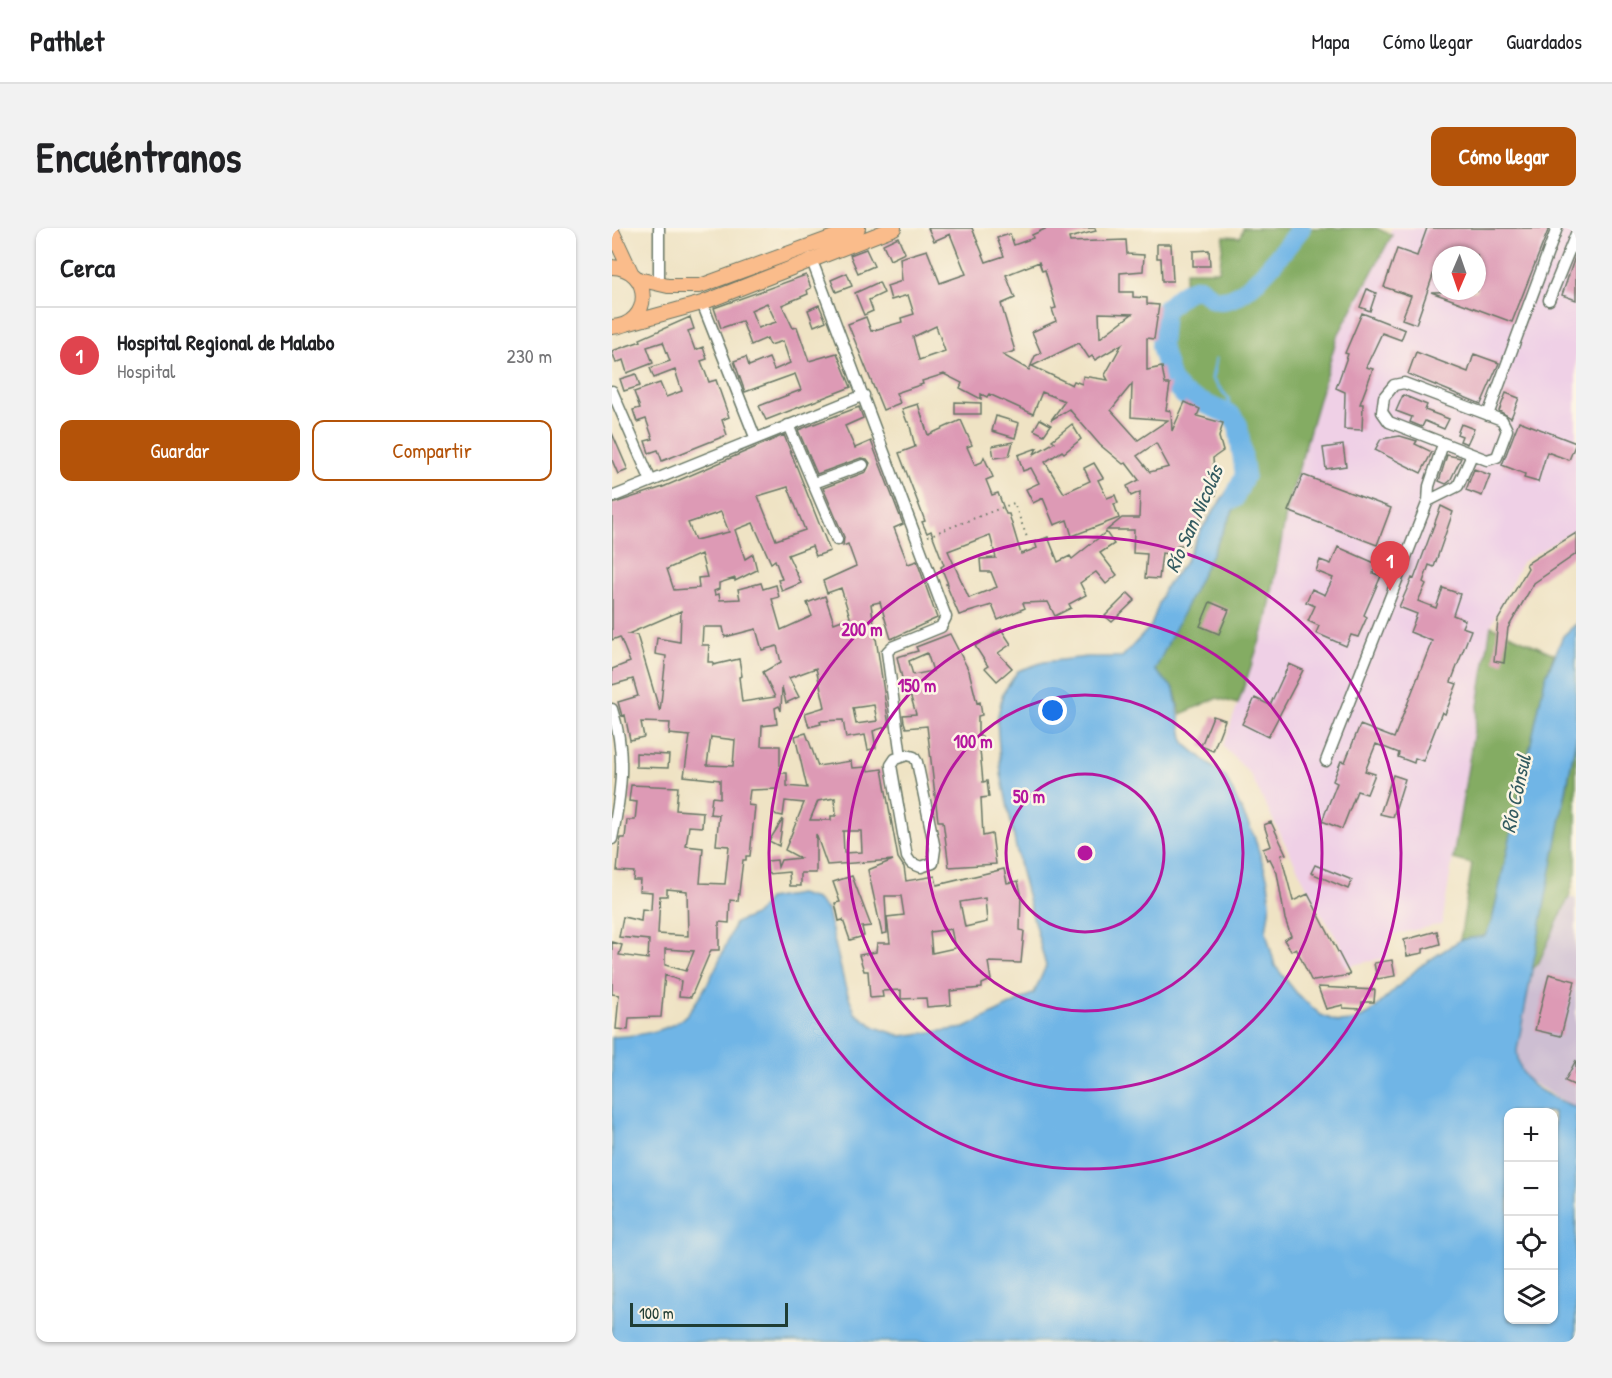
<!DOCTYPE html>
<html lang="es">
<head>
<meta charset="utf-8">
<style>
	body { margin:0; font-family:"Patrick Hand",sans-serif; background:#f2f2f2; color:#202124 }
	.controls { position:absolute; right:18px; bottom:18px; display:grid; overflow:hidden; border-radius:12px; box-shadow:0 2px 4px #0004 }
	.controls button { width:54px; height:54px; display:grid; place-items:center; padding:0; border:0; border-bottom:2px solid #e0e0e0; background:#fff; color:#202124; font:30px sans-serif }
	.compass { position:absolute; left:820px; top:18px; width:54px; height:54px; border-radius:50%; background:#fff; box-shadow:0 2px 4px #0004; rotate:182deg }
	.scale { position:absolute; left:18px; bottom:15px; width:158px; box-sizing:border-box; padding-left:6px; border:3px solid #1f3d34; border-top:0; font-size:16px; line-height:21px; white-space:nowrap; color:#1f3d34; -webkit-text-stroke:4px #fcf5e5; paint-order:stroke }
	.you { position:absolute; left:441px; top:483px; width:21px; height:21px; margin:-15px; border:4px solid #fff; border-radius:50%; background:#1a73e8; box-shadow:0 0 0 9px #1a73e833 }
	.badge { display:grid; place-items:center; width:39px; height:39px; border-radius:50%; background:#b45309; color:#fff; font-size:20px; font-weight:700 }
	.pin { position:absolute; translate:-50% -50px; filter:drop-shadow(0 2px 3px #0008) }
	.pin::after { content:''; position:absolute; top:32px; width:21px; height:18px; background:inherit; clip-path:polygon(0 0,100% 0,50% 100%) }
	.list { margin:0; padding:0; list-style:none }
	h2 { display:flex; justify-content:space-between; align-items:center; height:78px; margin:0; padding:0 24px; font-size:26px }
	h2 small { font-size:20px; font-weight:400; color:#757577 }
	.list li { display:grid; grid-template-columns:39px 1fr auto; gap:18px; align-items:center; box-sizing:border-box; height:96px; padding:0 24px; border-top:2px solid #e0e0e0 }
	.list b { display:block; font-size:22px; white-space:nowrap }
	.list p { margin:0; font-size:20px; white-space:nowrap; color:#757577 }
	.list em { font-size:20px; font-style:normal; color:#757577 }
	.actions { display:flex; gap:12px; padding:18px 24px }
	.actions a { flex:1; padding:14px 0; border:2px solid #b45309; border-radius:12px; text-align:center; font-size:21px; color:#b45309 }
	.actions .main { background:#b45309; color:#fff }
	.icon { flex:none; width:33px; height:33px; fill:none; stroke:currentColor; stroke-width:2; stroke-linecap:round; stroke-linejoin:round }
	.map { position:relative; flex:none; width:964px; height:1114px; overflow:hidden; border-radius:12px }
	header { display:flex; align-items:center; gap:36px; box-sizing:border-box; height:84px; padding:0 30px; background:#fff; border-bottom:2px solid #e0e0e0 }
	header strong { font-size:28px }
	nav { display:flex; gap:33px; margin-inline-start:auto; font-size:21px }
	.intro { display:flex; align-items:center; justify-content:space-between; box-sizing:border-box; height:144px; padding:0 36px }
	h1 { margin:0; font-size:42px }
	.button { padding:15px 27px; border-radius:12px; background:#b45309; color:#fff; font-size:21px; font-weight:700 }
	main { display:flex; gap:36px; padding:0 36px }
	aside { flex:1; background:#fff; border-radius:12px; box-shadow:0 2px 4px #0004 }
	.map>svg:first-child { display:block }
	.built { fill:#efd0e6; fill-rule:evenodd }
	.industrial { fill:#cdbed2 }
	.forest { fill:#84ac63; stroke:#52744c; stroke-width:1.5 }
	.water { fill:#6fb5e6; stroke:#47798d; stroke-width:1.5; fill-rule:evenodd }
	.lines { fill:none; stroke-linecap:round; stroke-linejoin:round }
	.stream { stroke:#6fb5e6; stroke-width:3 }
	.river { stroke:#6fb5e6; stroke-width:20 }
	.building { fill:#dd9ab5; fill-rule:evenodd }
	.minor-casing { stroke:#687766; stroke-width:13 }
	.major-casing { stroke:#687766; stroke-width:16 }
	.path { stroke:#687766; stroke-width:2; stroke-dasharray:1.5 4.5; stroke-linecap:butt }
	.minor { stroke:#fff; stroke-width:10 }
	.major { stroke:#fabc8b; stroke-width:14 }
	.ring { fill:none; stroke:#b5179e; stroke-width:3 }
	.labels { text-anchor:middle; stroke-width:5; stroke-linejoin:round; paint-order:stroke }
	.water-label { font-size:21px; font-style:italic; fill:#335b60; stroke:#fcf5e5 }
	.centre { fill:#b5179e; stroke:#fcf5e5; stroke-width:3 }
	.ring-label { font-size:18px; text-anchor:middle; font-weight:bold; fill:#b5179e; stroke:#fcf5e5; stroke-width:5; stroke-linejoin:round; paint-order:stroke }
</style>
</head>
<body>
<header>
<strong>Pathlet</strong>
<nav><a>Mapa</a><a>Cómo llegar</a><a>Guardados</a></nav>
</header>
<div class="intro"><h1>Encuéntranos</h1><a class="button">Cómo llegar</a></div>
<main>
<aside>
<h2>Cerca<small></small></h2>
<ul class="list">
<li><span class="badge" style="background:#e0444e">1</span><div><b>Hospital Regional de Malabo</b><p>Hospital</p></div><em>230 m</em></li>
</ul>
<div class="actions"><a class="main">Guardar</a><a>Compartir</a></div>
</aside>
<div class="map">
<svg width="964" height="1114" viewBox="0 0 964 1114">
	<rect width="100%" height="100%" fill="#fcf5e5"/>
	<filter id="ink" filterUnits="userSpaceOnUse"><feTurbulence type="fractalNoise" baseFrequency=".0167" numOctaves="2"/><feDisplacementMap in="SourceGraphic" scale="12" xChannelSelector="R" yChannelSelector="G"/><feConvolveMatrix kernelMatrix="1 2 1 2 8 2 1 2 1" color-interpolation-filters="sRGB"/></filter>
	<filter id="wash" filterUnits="userSpaceOnUse"><feTurbulence type="fractalNoise" baseFrequency=".008" numOctaves="4" result="noise"/><feDisplacementMap in="SourceGraphic" scale="24" xChannelSelector="R" yChannelSelector="G"/><feGaussianBlur stdDeviation="1.35" result="paint"/><feColorMatrix in="noise" values="0 0 0 0 0 0 0 0 0 0 0 0 0 0 0 0 0 1.4 0 .05"/><feComposite in="paint" operator="in"/></filter>
	<g filter="url(#wash)">
		<rect width="100%" height="100%" fill="#efe3c4"/>
		<path class="built" d="M 780,0 L 964,0 L 964,301 L 910,334 L 879,398 L 830,696 L 776,708 L 776,729 L 732,739 L 727,714 L 705,679 L 638,546 L 611,518 L 655,392 L 675,281 L 725,109 ZM 829,27 L 865,27 L 865,63 L 829,63 Z"/>
		<path class="industrial" d="M 957,669 L 964,671 L 964,880 L 913,851 L 908,843 L 905,822 L 918,743 L 926,736 Z"/>
		<path class="forest" d="M 631,0 L 764,0 L 780,7 L 725,109 L 675,281 L 655,392 L 626,476 L 605,470 L 569,486 L 562,461 L 542,442 L 636,252 L 629,242 L 625,193 L 557,161 C 550,138 539,102 555,80 C 558,75 566,71 570,68 L 574,43 L 607,43 L 612,8 L 628,9 Z
			M 879,398 L 942,426 L 933,451 L 880,693 L 873,708 L 848,712 L 860,636 L 841,631 Z
			M 964,510 L 964,644 L 957,669 L 926,736 L 918,743 L 916,736 L 954,566 Z"/>
		<path class="water" d="M 629,242 L 636,252 L 543,442 L 562,461 L 572,515 L 614,550 L 642,608 L 656,652 L 658,676 L 654,704 L 663,738 L 687,768 L 709,787 L 726,794 L 742,793 L 757,786 L 807,739 L 848,712 L 873,708 L 880,693 L 933,451 L 951,408 L 964,396 L 964,510 L 905,822 C 907,860 934,865 964,880 L 964,1114 L 0,1114 L 0,809 C 23,808 59,804 75,786 C 96,761 111,725 123,695 L 145,686 L 156,671 L 187,666 L 204,671 L 215,682 L 233,758 L 243,785 L 263,799 L 289,808 L 353,800 L 422,765 L 434,738 L 409,644 L 389,546 L 385,492 L 391,465 L 406,443 L 432,434 L 475,429 L 510,429 L 539,398 L 552,361 L 573,334 L 589,302 ZM 942,884 L 942,1092 L 897,1092 L 897,884 Z"/>
		<g class="lines">
			<path class="stream" d="M 604,131 L 600,151 L 616,170 L 619,187"/>
			<path class="river" d="M 622,271 L 633,247 L 626,197 L 619,187 L 572,167 L 559,153 L 549,118 L 552,83 C 561,74 573,61 587,60 C 592,63 597,69 602,71 C 632,81 673,19 689,0"/>
		</g>
		<g id="blocks">
			<path class="building" d="M 316,0 L 360,0 L 374,34 L 392,28 L 385,10 L 398,6 L 402,17 L 421,10 L 420,7 L 435,0 L 483,0 L 484,3 L 457,10 L 458,14 L 514,12 L 515,26 L 532,27 L 531,43 L 508,45 L 508,64 L 521,64 L 521,69 L 535,70 L 535,76 L 547,77 L 542,111 L 535,110 L 535,142 L 550,139 L 553,156 L 558,156 L 554,182 L 559,183 L 560,203 L 573,174 L 588,181 L 585,188 L 611,195 L 607,209 L 611,223 L 601,230 L 604,267 L 589,268 L 588,294 L 580,294 L 580,301 L 577,301 L 576,317 L 565,317 L 564,327 L 550,325 L 547,351 L 533,350 L 535,326 L 521,325 L 522,302 L 495,302 L 510,290 L 527,290 L 528,264 L 519,268 L 515,258 L 527,252 L 514,235 L 511,236 L 488,217 L 457,181 L 439,192 L 453,173 L 430,164 L 421,186 L 377,166 L 375,169 L 369,166 L 369,171 L 348,160 L 350,155 L 332,146 L 310,153 L 311,156 L 284,165 L 288,175 L 271,182 L 236,96 L 254,89 L 259,103 L 290,94 L 289,90 L 302,86 L 296,67 L 279,72 L 275,58 L 290,53 L 288,30 L 315,22 L 328,55 L 354,46 L 338,6 L 322,13 ZM 427,34 L 430,43 L 433,42 L 444,80 L 440,81 L 444,93 L 420,104 L 429,125 L 423,128 L 417,142 L 391,127 L 403,123 L 389,76 L 403,70 L 394,47 ZM 487,85 L 520,86 L 488,110 ZM 324,98 L 333,123 L 307,132 L 301,109 ZM 467,115 L 477,130 L 480,128 L 483,132 L 510,116 L 493,147 L 496,152 L 471,148 L 470,156 L 462,153 L 460,157 L 420,138 ZM 520,156 L 519,189 L 556,192 L 526,212 L 499,182 ZM 544,215 L 557,239 L 538,244 L 525,228 Z
				M 815,0 L 937,0 L 900,94 L 819,64 L 865,63 L 865,27 L 828,27 L 804,96 L 790,91 L 799,68 L 772,59 L 785,21 L 805,28 Z
				M 286,9 L 293,25 L 278,32 L 271,16 Z
				M 545,16 L 559,16 L 561,53 L 550,53 L 549,30 L 545,30 Z
				M 254,21 L 262,38 L 246,45 L 238,27 Z
				M 597,22 L 598,38 L 581,38 L 581,23 Z
				M 964,26 L 964,72 L 950,67 Z
				M 235,45 L 240,58 L 224,64 L 219,52 Z
				M 194,47 L 199,60 L 195,62 L 196,66 L 170,77 L 181,100 L 185,99 L 197,133 L 225,125 L 239,159 L 154,192 L 147,178 L 189,162 L 183,146 L 133,164 L 122,133 L 134,129 L 137,138 L 157,130 L 162,142 L 178,135 L 171,113 L 158,117 L 155,110 L 139,117 L 130,93 L 109,100 L 102,80 ZM 155,75 L 164,94 L 146,100 L 139,82 Z
				M 267,54 L 272,65 L 257,72 L 261,83 L 252,87 L 243,65 Z
				M 755,61 L 764,65 L 758,83 L 748,79 Z
				M 207,77 L 214,93 L 202,98 L 196,82 Z
				M 750,85 L 793,102 L 789,112 L 770,105 L 754,139 L 761,141 L 748,176 L 751,176 L 750,202 L 732,201 L 733,164 L 724,160 L 736,126 L 733,125 Z
				M 78,89 L 82,101 L 76,103 L 83,122 L 91,119 L 95,131 L 89,133 L 97,154 L 104,152 L 117,189 L 110,192 L 115,207 L 50,233 L 46,222 L 37,225 L 33,213 L 41,211 L 34,191 L 25,194 L 21,182 L 28,180 L 22,164 L 48,155 L 54,169 L 70,163 L 63,142 L 42,150 L 38,140 L 58,133 L 51,114 L 35,119 L 41,135 L 15,145 L 11,132 L 4,135 L 0,123 L 29,113 L 28,111 Z
				M 804,124 L 856,144 L 862,126 L 887,135 L 869,176 L 796,146 Z
				M 24,146 L 28,158 L 12,163 L 8,151 Z
				M 894,165 L 907,170 L 899,190 L 887,183 Z
				M 791,167 L 815,177 L 813,182 L 837,191 L 832,201 L 813,193 L 810,199 L 798,194 L 800,189 L 784,183 Z
				M 343,174 L 369,175 L 369,186 L 343,186 Z
				M 306,176 L 316,207 L 349,192 L 360,217 L 355,219 L 363,237 L 370,234 L 372,229 L 381,249 L 374,252 L 380,267 L 386,265 L 394,286 L 397,286 L 409,326 L 425,320 L 423,314 L 436,309 L 446,334 L 458,328 L 460,331 L 494,304 L 502,316 L 488,325 L 505,347 L 494,356 L 484,344 L 468,355 L 474,367 L 457,376 L 459,380 L 443,388 L 436,374 L 411,375 L 413,380 L 386,392 L 380,377 L 347,387 L 334,356 L 336,356 L 329,339 L 332,337 L 319,303 L 315,305 L 310,294 L 313,293 L 287,225 L 303,219 L 297,194 L 295,194 L 290,181 ZM 378,307 L 384,330 L 368,331 L 369,344 L 379,344 L 385,359 L 357,370 L 336,323 Z
				M 247,179 L 251,190 L 233,198 L 243,220 L 259,213 L 291,296 L 282,300 L 296,336 L 305,333 L 325,390 L 279,411 L 268,374 L 259,376 L 277,498 L 261,503 L 264,520 L 256,522 L 253,507 L 234,510 L 231,492 L 208,493 L 209,496 L 197,499 L 193,485 L 213,479 L 204,440 L 177,450 L 187,469 L 174,475 L 170,459 L 169,483 L 167,478 L 163,480 L 165,496 L 150,498 L 149,518 L 168,518 L 168,545 L 175,545 L 175,558 L 195,560 L 183,508 L 194,505 L 206,538 L 239,533 L 240,540 L 255,539 L 256,543 L 270,541 L 286,630 L 292,639 L 294,653 L 323,648 L 325,657 L 392,641 L 395,655 L 406,653 L 409,665 L 408,702 L 412,703 L 409,735 L 376,734 L 379,752 L 370,756 L 370,760 L 338,763 L 339,777 L 315,779 L 314,770 L 289,771 L 289,762 L 270,763 L 271,769 L 258,770 L 256,743 L 252,743 L 247,727 L 264,724 L 265,715 L 278,715 L 275,689 L 292,687 L 289,668 L 273,668 L 275,705 L 270,706 L 256,642 L 281,632 L 215,637 L 204,606 L 204,645 L 189,645 L 189,658 L 178,658 L 177,644 L 156,646 L 155,633 L 165,632 L 166,639 L 169,632 L 188,630 L 173,622 L 192,575 L 173,573 L 171,588 L 161,586 L 165,561 L 138,562 L 136,577 L 143,578 L 138,628 L 134,628 L 134,632 L 131,632 L 126,673 L 118,672 L 117,695 L 107,694 L 107,722 L 99,722 L 79,769 L 67,768 L 69,753 L 53,747 L 49,789 L 17,790 L 16,802 L 4,801 L 7,767 L 0,766 L 0,714 L 10,717 L 7,727 L 36,731 L 37,712 L 7,709 L 11,689 L 29,693 L 30,681 L 39,682 L 40,664 L 27,663 L 28,652 L 21,652 L 22,644 L 5,643 L 8,610 L 13,610 L 15,592 L 23,592 L 25,574 L 17,573 L 19,557 L 66,559 L 64,582 L 91,584 L 90,599 L 77,598 L 74,618 L 91,620 L 88,655 L 113,656 L 117,618 L 104,617 L 107,587 L 98,586 L 100,569 L 108,570 L 108,552 L 72,548 L 78,508 L 57,506 L 58,495 L 29,494 L 32,509 L 18,512 L 13,487 L 10,488 L 6,474 L 26,468 L 21,451 L 0,457 L 0,441 L 18,434 L 8,409 L 0,412 L 0,276 L 51,259 L 172,207 L 218,323 L 204,328 L 200,318 L 176,327 L 189,355 L 170,363 L 166,352 L 170,351 L 163,332 L 159,335 L 141,295 L 123,302 L 133,331 L 141,326 L 145,342 L 123,353 L 123,350 L 107,355 L 107,361 L 102,363 L 103,367 L 107,366 L 108,372 L 128,371 L 126,361 L 149,355 L 151,361 L 164,357 L 167,369 L 160,371 L 169,402 L 200,388 L 195,375 L 213,368 L 222,395 L 238,389 L 229,360 L 215,365 L 211,353 L 244,338 L 236,316 L 231,318 L 232,309 L 211,260 L 254,244 L 258,235 L 255,231 L 249,230 L 205,246 L 186,202 ZM 176,259 L 193,302 L 164,312 L 146,268 ZM 109,284 L 117,304 L 83,312 L 76,295 ZM 89,326 L 95,349 L 86,350 L 87,360 L 62,362 L 55,341 ZM 69,383 L 68,414 L 45,410 L 43,426 L 54,428 L 48,484 L 25,407 L 16,406 ZM 91,399 L 111,399 L 113,409 L 144,401 L 150,422 L 165,418 L 169,434 L 151,444 L 163,469 L 130,474 L 127,449 L 130,448 L 127,431 L 101,437 L 101,434 L 96,434 L 97,417 L 90,417 ZM 262,477 L 265,493 L 244,496 L 241,480 ZM 99,509 L 123,512 L 121,538 L 95,537 ZM 223,570 L 224,588 L 219,588 L 219,592 L 198,592 L 206,573 ZM 231,603 L 249,603 L 250,624 L 232,625 ZM 55,661 L 75,663 L 76,708 L 46,706 L 48,668 L 55,668 ZM 373,670 L 375,694 L 353,699 L 348,674 ZM 339,701 L 343,720 L 320,725 L 318,704 ZM 53,721 L 82,723 L 74,743 L 53,737 Z
				M 384,188 L 407,195 L 403,210 L 380,203 Z
				M 428,191 L 439,197 L 432,207 L 422,202 Z
				M 907,193 L 964,215 L 957,232 L 935,224 L 926,254 L 912,250 L 913,246 L 890,237 Z
				M 460,196 L 469,211 L 452,225 L 450,223 L 433,234 L 452,265 L 478,253 L 472,240 L 482,235 L 491,250 L 486,252 L 495,270 L 503,267 L 506,275 L 502,276 L 507,290 L 460,308 L 455,292 L 442,297 L 431,270 L 421,275 L 414,261 L 427,255 L 419,240 L 411,243 L 406,227 L 425,220 L 422,226 L 443,214 L 440,212 Z
				M 849,196 L 862,201 L 855,216 L 848,213 L 850,208 L 845,206 Z
				M 0,205 L 16,242 L 6,246 L 0,232 Z
				M 788,208 L 805,213 L 803,216 L 820,224 L 809,245 L 763,222 L 769,211 Z
				M 401,214 L 397,228 L 382,230 L 380,218 Z
				M 731,217 L 734,238 L 714,241 L 711,220 Z
				M 835,227 L 849,230 L 838,253 L 834,256 L 827,253 Z
				M 862,241 L 878,247 L 870,268 L 854,262 Z
				M 691,247 L 779,280 L 765,317 L 676,283 Z
				M 829,278 L 841,284 L 822,339 L 817,337 L 811,354 L 814,356 L 806,373 L 824,380 L 831,360 L 848,366 L 841,387 L 853,392 L 850,399 L 859,402 L 839,454 L 845,456 L 833,486 L 830,484 L 811,533 L 803,530 L 802,535 L 786,529 L 787,525 L 764,516 L 753,543 L 763,546 L 755,566 L 745,563 L 730,601 L 710,593 L 725,555 L 721,553 L 729,533 L 733,534 L 748,497 L 782,510 L 820,413 L 798,404 L 805,386 L 787,379 L 800,350 L 802,351 Z
				M 964,305 L 964,326 L 922,355 L 896,400 L 892,435 L 882,433 L 886,392 L 916,340 L 914,336 Z
				M 726,319 L 765,336 L 761,345 L 769,348 L 752,387 L 755,389 L 746,409 L 739,407 L 734,418 L 704,405 L 707,398 L 696,393 L 703,378 L 694,374 L 700,361 L 713,367 L 721,350 L 704,343 L 708,332 L 719,336 Z
				M 516,365 L 523,372 L 500,394 L 493,388 Z
				M 598,374 L 617,382 L 607,406 L 588,398 Z
				M 389,401 L 399,416 L 386,425 L 400,440 L 385,453 L 373,440 L 376,438 L 363,418 Z
				M 338,406 L 357,443 L 365,475 L 368,474 L 370,487 L 366,488 L 366,508 L 370,508 L 371,522 L 368,522 L 371,554 L 375,553 L 377,569 L 369,570 L 371,608 L 380,606 L 384,636 L 337,639 L 331,593 L 326,593 L 315,498 L 294,500 L 292,494 L 291,487 L 304,486 L 298,466 L 294,467 L 285,429 L 306,423 L 304,419 ZM 315,425 L 321,443 L 301,447 L 297,433 Z
				M 677,436 L 691,442 L 656,509 L 630,496 L 643,470 L 658,477 Z
				M 601,488 L 613,492 L 601,523 L 589,518 Z
				M 24,525 L 57,527 L 56,540 L 24,539 Z
				M 781,547 L 793,551 L 781,589 L 768,586 Z
				M 171,591 L 167,618 L 157,613 Z
				M 659,594 L 674,626 L 669,627 L 681,673 L 696,666 L 738,747 L 702,753 L 699,752 L 684,720 L 679,723 L 672,712 L 679,708 L 673,691 L 665,645 L 658,631 L 655,632 L 651,621 L 659,618 L 652,597 Z
				M 703,637 L 740,652 L 736,661 L 699,645 Z
				M 240,648 L 259,698 L 250,699 L 252,708 L 238,712 L 231,692 L 227,693 L 223,675 L 228,674 L 221,654 Z
				M 825,703 L 828,716 L 811,721 L 811,725 L 795,728 L 792,712 Z
				M 780,732 L 783,748 L 765,751 L 762,735 Z
				M 937,746 L 963,753 L 949,808 L 923,802 Z
				M 706,759 L 763,762 L 762,774 L 750,774 L 749,781 L 731,780 L 731,777 L 714,781 Z
				M 964,832 L 964,858 L 953,853 Z"/>
		</g>
	</g>
	<g filter="url(#ink)">
		<use href="#blocks" fill-opacity="0" stroke="#687766" stroke-width="1.5"/>
		<g class="lines">
			<g class="minor-casing">
				<path id="minor" d="M 47,0 L 47,57
					M 199,30 L 334,389 L 329,399 L 280,419 L 275,424 L 289,529
					M 937,72 L 964,6
					M 90,75 L 143,209
					M 792,155 L 890,192 L 895,202 L 885,229 L 875,232 L 777,194 L 770,184 L 772,169 L 782,157 Z
					M 0,163 L 39,253
					M 876,187 L 945,0
					M 176,197 L 225,312
					M 202,255 L 251,237
					M 0,269 L 252,167
					M 816,273 L 817,258 L 831,216
					M 0,481 C 15,526 9,566 0,611
					M 295,527 L 302,529 L 305,534 L 323,621 L 321,635 L 309,639 L 299,635 L 295,629 L 279,537 L 283,531 Z
					M 714,533 L 816,273 L 846,258 L 860,227"/>
			</g>
			<g class="major-casing">
				<path id="major" d="M 0,3 L 19,44
					M 0,39 C 41,40 41,97 0,99
					M 26,51 L 56,58 L 88,58 L 246,0
					M 14,96 L 90,75 L 282,0"/>
			</g>
			<path class="path" d="M 316,308 L 402,275 L 416,312"/>
			<use href="#minor" class="minor"/>
			<use href="#major" class="major"/>
		</g>
	</g>
	<g class="ring">
		<circle cx="473" cy="625" r="79"/>
		<circle cx="473" cy="625" r="158"/>
		<circle cx="473" cy="625" r="237"/>
		<circle cx="473" cy="625" r="316"/>
	</g>
	<g class="labels">
		<g class="water-label">
			<text transform="translate(582 291) rotate(-66)" y="7">Río San Nicolás</text>
			<text transform="translate(904 566) rotate(-78)" y="7">Río Cónsul</text>
		</g>
	</g>
	<circle cx="473" cy="625" r="9" class="centre"/>
	<g class="ring-label">
		<text x="250" y="408">200 m</text>
		<text x="305" y="464">150 m</text>
		<text x="361" y="520">100 m</text>
		<text x="417" y="575">50 m</text>
	</g>
</svg>
<div class="controls">
<button>+</button>
<button>−</button>
<button><svg class="icon" aria-label="locate" viewBox="0 0 24 24"><circle cx="12" cy="12" r="6"/><path d="M12 2v4M12 18v4M2 12h4M18 12h4"/></svg></button>
<button><svg class="icon" aria-label="layers" viewBox="0 0 24 24"><path d="M12 4l9 5-9 5-9-5zM3 14l9 5 9-5"/></svg></button>
</div>
<svg class="compass" viewBox="-18 -18 36 36"><path d="M0-13l5 13h-10z" fill="#e53935"/><path d="M0 13l5-13h-10z" fill="#757577"/></svg>
<div class="scale">100 m</div>
<div class="you"></div>
<div class="pin badge" style="left:778px;top:363px;background:#e0444e">1</div>
</div>
</main>
</body>
</html>
